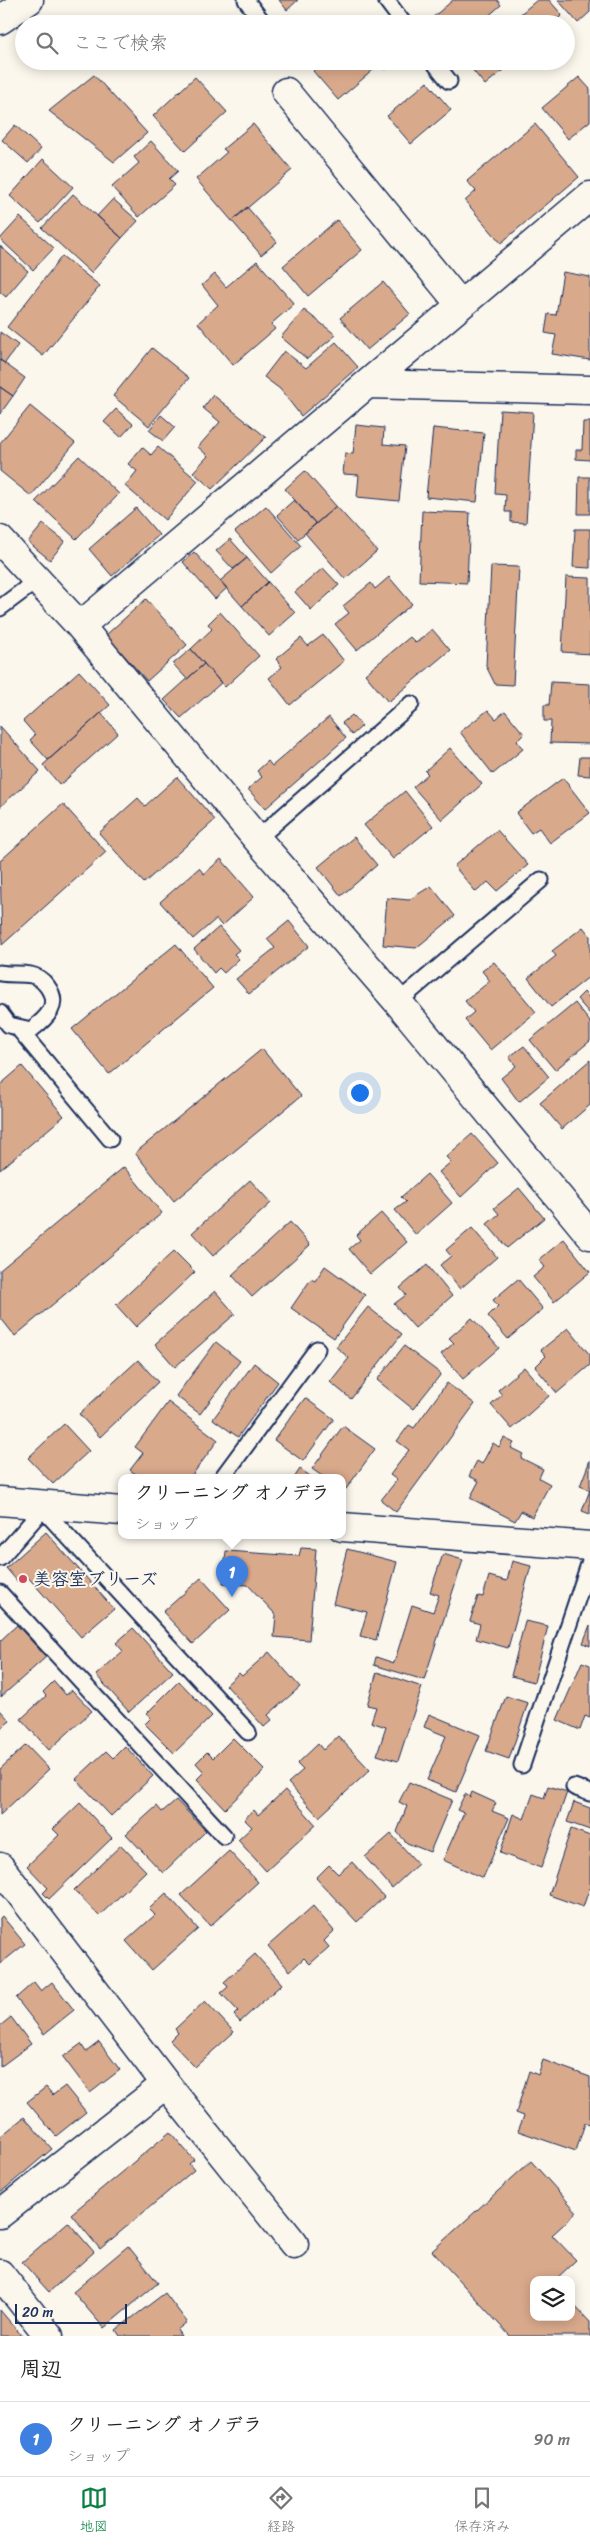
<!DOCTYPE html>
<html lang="ja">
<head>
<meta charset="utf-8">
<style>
	body { margin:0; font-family:Sriracha,"Klee One",sans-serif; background:#f6f6f6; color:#222 }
	.controls { position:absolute; right:15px; bottom:15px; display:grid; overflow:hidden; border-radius:10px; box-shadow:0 2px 12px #0003 }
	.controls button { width:45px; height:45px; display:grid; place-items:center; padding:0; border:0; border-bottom:1px solid #e0e0e0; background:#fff; color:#222; font:25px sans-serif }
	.scale { position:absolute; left:15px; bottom:12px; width:112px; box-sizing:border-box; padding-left:5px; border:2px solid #1b2f5e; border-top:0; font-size:14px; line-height:18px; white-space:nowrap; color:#1b2f5e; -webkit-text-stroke:4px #fbf7ec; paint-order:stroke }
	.you { position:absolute; left:359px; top:1092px; width:18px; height:18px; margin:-12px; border:4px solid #fff; border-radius:50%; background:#1a73e8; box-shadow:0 0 0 8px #1a73e833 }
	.badge { display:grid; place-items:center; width:32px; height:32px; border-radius:50%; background:#0b8043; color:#fff; font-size:16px; font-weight:700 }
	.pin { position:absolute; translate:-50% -41px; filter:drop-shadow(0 1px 2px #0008) }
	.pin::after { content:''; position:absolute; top:26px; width:18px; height:15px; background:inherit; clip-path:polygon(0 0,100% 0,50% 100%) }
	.popup { position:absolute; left:118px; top:1474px; width:228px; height:65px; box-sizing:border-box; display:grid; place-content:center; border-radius:10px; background:#fff; filter:drop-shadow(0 1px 4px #0005); font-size:16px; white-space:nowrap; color:#767676 }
	.popup b { font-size:19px; color:#222 }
	.popup::after { content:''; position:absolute; left:50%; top:100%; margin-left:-10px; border:10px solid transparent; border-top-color:#fff }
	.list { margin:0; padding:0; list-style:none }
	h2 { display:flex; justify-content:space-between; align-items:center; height:65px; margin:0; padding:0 20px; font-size:21px }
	h2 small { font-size:16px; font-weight:400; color:#767676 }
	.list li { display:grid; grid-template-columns:32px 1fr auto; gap:15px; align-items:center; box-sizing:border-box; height:75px; padding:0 20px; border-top:1px solid #e0e0e0 }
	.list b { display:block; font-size:19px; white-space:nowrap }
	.list p { margin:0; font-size:16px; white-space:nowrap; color:#767676 }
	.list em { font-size:16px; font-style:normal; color:#767676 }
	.icon { flex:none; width:28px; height:28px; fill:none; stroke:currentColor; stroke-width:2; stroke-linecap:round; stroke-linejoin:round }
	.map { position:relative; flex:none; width:590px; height:2336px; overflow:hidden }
	.search { position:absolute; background:#fff; box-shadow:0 2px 12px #0003; left:15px; right:15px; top:15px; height:55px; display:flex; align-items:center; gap:12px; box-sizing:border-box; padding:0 18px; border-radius:28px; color:#767676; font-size:19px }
	.sheet { height:140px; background:#fff }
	nav { display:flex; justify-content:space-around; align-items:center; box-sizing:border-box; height:70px; border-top:1px solid #e0e0e0; background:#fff; font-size:14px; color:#767676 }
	nav a { display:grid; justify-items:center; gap:2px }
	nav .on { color:#0b8043 }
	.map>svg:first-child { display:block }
	.building { fill:#d9a98b; stroke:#1b2f5e }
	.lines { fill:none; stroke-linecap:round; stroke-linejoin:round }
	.lane-casing { stroke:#1b2f5e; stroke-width:19 }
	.street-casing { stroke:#1b2f5e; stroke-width:31 }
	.lane { stroke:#fbf7ec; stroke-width:15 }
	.street { stroke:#fbf7ec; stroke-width:28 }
	.poi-dot { fill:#d1495b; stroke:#fbf7ec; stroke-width:2 }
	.labels { text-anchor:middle; stroke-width:4; stroke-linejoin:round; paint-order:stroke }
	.poi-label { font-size:18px; font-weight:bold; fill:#1b2f5e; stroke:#fbf7ec; text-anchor:start }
</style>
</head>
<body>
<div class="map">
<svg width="590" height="2336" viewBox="0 0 590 2336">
	<rect width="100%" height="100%" fill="#fbf7ec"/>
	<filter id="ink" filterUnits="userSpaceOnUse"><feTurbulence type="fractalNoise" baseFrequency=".02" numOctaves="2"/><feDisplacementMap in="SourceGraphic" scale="10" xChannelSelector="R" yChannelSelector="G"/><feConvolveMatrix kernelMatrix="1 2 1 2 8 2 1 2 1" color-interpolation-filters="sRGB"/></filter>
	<g filter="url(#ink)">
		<path class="building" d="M 279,0 L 298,0 L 287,10 Z
			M 453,0 L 497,0 L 501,5 L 479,24 L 436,24 L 431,19 Z
			M 537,0 L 549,0 L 562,15 L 553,24 L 523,24 L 517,17 Z
			M 558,0 L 590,0 L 590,12 L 578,23 Z
			M 324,61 L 396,61 L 385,70 L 380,64 L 338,100 L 313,71 Z
			M 465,61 L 514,61 L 485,85 Z
			M 94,75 L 147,133 L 114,162 L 49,111 Z
			M 195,77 L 227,112 L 185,151 L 153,116 Z
			M 579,77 L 590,89 L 590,121 L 568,139 L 542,108 Z
			M 427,82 L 451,110 L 411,144 L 387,116 Z
			M 253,124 L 292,170 L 232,221 L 196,179 L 227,152 L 223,149 Z
			M 535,124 L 579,177 L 501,243 L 465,201 L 476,191 L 467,181 Z
			M 15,125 L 41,149 L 28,163 L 2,140 Z
			M 151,141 L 178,171 L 169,179 L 175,185 L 139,217 L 112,187 L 139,163 L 134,157 Z
			M 43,159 L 73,187 L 40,223 L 10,196 Z
			M 73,194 L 122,238 L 91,273 L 42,228 Z
			M 113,199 L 138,221 L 122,238 L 97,216 Z
			M 247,207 L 277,242 L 261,255 L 232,221 Z
			M 20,217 L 54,248 L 33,270 L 0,239 Z
			M 337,220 L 362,250 L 308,296 L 283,266 Z
			M 0,246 L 28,271 L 6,297 L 0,292 Z
			M 62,256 L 100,286 L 43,356 L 7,327 Z
			M 257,261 L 294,304 L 271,324 L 275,329 L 233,365 L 198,323 L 218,305 L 202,285 L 215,274 L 226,287 Z
			M 563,272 L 590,277 L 590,360 L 552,354 L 556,335 L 545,333 L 548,314 L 556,315 Z
			M 383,282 L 410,314 L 367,350 L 340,318 Z
			M 304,310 L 336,335 L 307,359 L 281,337 Z
			M 0,332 L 18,345 L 5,363 L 0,360 Z
			M 336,342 L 358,367 L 301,416 L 280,389 L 264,377 L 284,351 L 306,368 Z
			M 152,348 L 189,378 L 149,426 L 113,396 Z
			M 0,360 L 25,378 L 13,396 L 0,387 Z
			M 0,387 L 13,396 L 0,414 Z
			M 213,395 L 266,437 L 212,489 L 193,472 L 208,456 L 198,447 L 220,422 L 203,408 Z
			M 30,406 L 75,443 L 31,496 L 0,471 L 0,443 Z
			M 116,409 L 133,424 L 121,437 L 104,422 Z
			M 500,410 L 533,412 L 526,523 L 511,522 L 511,512 L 505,512 L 506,495 L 495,494 Z
			M 161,415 L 175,427 L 163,441 L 149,430 Z
			M 583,422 L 590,422 L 590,460 L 576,459 L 576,450 L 582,450 Z
			M 356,425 L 384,428 L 383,444 L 405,446 L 399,501 L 357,497 L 359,475 L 343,474 L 345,453 L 353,454 Z
			M 433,428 L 484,433 L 477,502 L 426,497 Z
			M 142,447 L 151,455 L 158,447 L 198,481 L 165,520 L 125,486 L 137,471 L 128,464 Z
			M 79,456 L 119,494 L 76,539 L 36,501 Z
			M 305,471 L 336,506 L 316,524 L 285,489 Z
			M 579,477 L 590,477 L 590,514 L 578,514 Z
			M 294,500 L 316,524 L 298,539 L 277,515 Z
			M 266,506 L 301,546 L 271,573 L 235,532 Z
			M 336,506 L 377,551 L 345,579 L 305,533 Z
			M 136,508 L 159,535 L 112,576 L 89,549 Z
			M 422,511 L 470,513 L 467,583 L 419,581 Z
			M 43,524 L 65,541 L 50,560 L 28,542 Z
			M 575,529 L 590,529 L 590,568 L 573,567 Z
			M 230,539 L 247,558 L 233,569 L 216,551 Z
			M 194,552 L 227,588 L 215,599 L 183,562 Z
			M 247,558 L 268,582 L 242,606 L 220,581 Z
			M 491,566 L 519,567 L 513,685 L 495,684 L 486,666 Z
			M 323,568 L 339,585 L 311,610 L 295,592 Z
			M 389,577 L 412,604 L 357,650 L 335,624 L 349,613 L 343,606 L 371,583 L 375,589 Z
			M 566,577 L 590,578 L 590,654 L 562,652 Z
			M 268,582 L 295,613 L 269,636 L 242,606 Z
			M 146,599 L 187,645 L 147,681 L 106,635 Z
			M 220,612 L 259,656 L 225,687 L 191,649 L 212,629 L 208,624 Z
			M 432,629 L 450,650 L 388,702 L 365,674 L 410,637 L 416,643 Z
			M 323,635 L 344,661 L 290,705 L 269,678 L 282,667 L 276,659 L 301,638 L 308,646 Z
			M 191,649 L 204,664 L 187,679 L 173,664 Z
			M 204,664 L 221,683 L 181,718 L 164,700 Z
			M 79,671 L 110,705 L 48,760 L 30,740 L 35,735 L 23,721 Z
			M 551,682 L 590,684 L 590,744 L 550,743 L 551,721 L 544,721 L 544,705 L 549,705 Z
			M 488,710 L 496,719 L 505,711 L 524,734 L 517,741 L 523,749 L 493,774 L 460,732 Z
			M 101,713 L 118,733 L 60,785 L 43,765 Z
			M 352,715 L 362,726 L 352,735 L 342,723 Z
			M 329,717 L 346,738 L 265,809 L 248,789 L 262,777 L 257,771 L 268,761 L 272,766 Z
			M 0,726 L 40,771 L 0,807 Z
			M 450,748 L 482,784 L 442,820 L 413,787 L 428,774 L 425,771 Z
			M 580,757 L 590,757 L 590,776 L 578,775 Z
			M 177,777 L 215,820 L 144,883 L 99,833 L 138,798 L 145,806 Z
			M 563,778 L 590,813 L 550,843 L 539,828 L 531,833 L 516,813 Z
			M 405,791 L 433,826 L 393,859 L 364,825 Z
			M 63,804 L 106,852 L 2,945 L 0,861 Z
			M 497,830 L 528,865 L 497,891 L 488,882 L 476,892 L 454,866 Z
			M 354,837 L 377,865 L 341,896 L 318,867 Z
			M 221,859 L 254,897 L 222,926 L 216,919 L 193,939 L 160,902 L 199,868 L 204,874 Z
			M 431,886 L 455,916 L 416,948 L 383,945 L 387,898 L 409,900 Z
			M 289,921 L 309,946 L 249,994 L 236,979 L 275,948 L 267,939 Z
			M 219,927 L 239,950 L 234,954 L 239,959 L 224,973 L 219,968 L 214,973 L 194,949 Z
			M 583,927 L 590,936 L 590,976 L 551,1007 L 528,978 L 556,956 L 552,951 Z
			M 176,944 L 213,988 L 109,1074 L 72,1029 Z
			M 494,962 L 536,1012 L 490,1050 L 465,1020 L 474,1012 L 465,1001 L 490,981 L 482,971 Z
			M 584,992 L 590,999 L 590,1014 L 577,999 Z
			M 575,1003 L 590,1022 L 590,1041 L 555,1070 L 530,1040 Z
			M 524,1046 L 549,1077 L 519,1102 L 501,1078 L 516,1066 L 509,1057 Z
			M 262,1049 L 301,1096 L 174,1201 L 135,1153 Z
			M 590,1060 L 590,1105 L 562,1129 L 540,1103 Z
			M 22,1066 L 64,1116 L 0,1170 L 0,1085 Z
			M 472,1134 L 498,1163 L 461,1197 L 439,1172 L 451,1162 L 446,1157 Z
			M 124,1167 L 162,1213 L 15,1336 L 0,1317 L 0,1270 Z
			M 427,1174 L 452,1203 L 416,1235 L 395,1210 L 406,1202 L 401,1197 Z
			M 250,1180 L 271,1203 L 213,1256 L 192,1233 Z
			M 519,1188 L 544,1218 L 507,1248 L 487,1224 L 499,1214 L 494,1208 Z
			M 381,1213 L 407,1242 L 370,1274 L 349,1249 L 360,1240 L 356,1235 Z
			M 290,1222 L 310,1245 L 252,1297 L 232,1275 Z
			M 472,1228 L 497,1257 L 460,1289 L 440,1265 L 451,1256 L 446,1250 Z
			M 564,1239 L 590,1272 L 554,1302 L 533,1277 L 545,1267 L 539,1260 Z
			M 174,1251 L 195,1272 L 136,1327 L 116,1305 Z
			M 427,1265 L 452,1296 L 415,1328 L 394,1304 L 406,1295 L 400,1288 Z
			M 325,1266 L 365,1295 L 334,1338 L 291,1308 L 311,1279 L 315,1281 Z
			M 518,1279 L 543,1309 L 508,1339 L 488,1316 L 498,1306 L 493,1300 Z
			M 215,1291 L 235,1314 L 175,1367 L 155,1344 Z
			M 368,1307 L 402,1334 L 351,1399 L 330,1382 L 349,1358 L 336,1347 Z
			M 472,1318 L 499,1348 L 463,1379 L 441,1354 L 454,1343 L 449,1338 Z
			M 568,1328 L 590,1355 L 590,1365 L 557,1393 L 535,1367 L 546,1356 L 541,1350 Z
			M 216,1342 L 240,1361 L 200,1414 L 176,1396 Z
			M 404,1346 L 441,1374 L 413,1409 L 377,1380 Z
			M 138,1360 L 158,1382 L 100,1437 L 79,1414 Z
			M 254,1363 L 278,1382 L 238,1437 L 213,1419 Z
			M 524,1367 L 549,1396 L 512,1429 L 491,1405 L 502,1395 L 498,1390 Z
			M 447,1383 L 475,1404 L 396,1512 L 381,1500 L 397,1480 L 390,1475 L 409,1450 L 397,1441 L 409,1425 L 414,1428 Z
			M 305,1398 L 334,1419 L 303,1461 L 274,1440 Z
			M 168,1402 L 218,1440 L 190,1478 L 163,1478 L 160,1475 L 158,1478 L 141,1478 L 130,1470 L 143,1453 L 135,1447 Z
			M 64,1424 L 89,1451 L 53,1484 L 28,1458 Z
			M 343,1426 L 375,1449 L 346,1489 L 342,1486 L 342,1478 L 325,1478 L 312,1469 Z
			M 504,1438 L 514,1443 L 511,1448 L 523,1454 L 521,1458 L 543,1469 L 539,1478 L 550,1484 L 532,1517 L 521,1511 L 515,1521 L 470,1498 L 479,1481 L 469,1476 L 477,1461 L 482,1464 L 493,1443 L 499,1447 Z
			M 590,1460 L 590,1514 L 582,1511 L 590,1490 L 580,1486 Z
			M 300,1469 L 313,1478 L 294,1478 Z
			M 46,1532 L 114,1609 L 81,1637 L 26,1575 L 18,1582 L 6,1568 Z
			M 301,1548 L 316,1549 L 309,1640 L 274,1637 L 276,1615 L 248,1585 L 223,1583 L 226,1551 L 299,1556 Z
			M 347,1549 L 397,1562 L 376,1640 L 360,1636 L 367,1612 L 333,1604 Z
			M 443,1554 L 463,1560 L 424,1680 L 374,1665 L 376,1657 L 394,1663 L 412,1605 L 433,1612 L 439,1595 L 430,1592 Z
			M 512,1561 L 531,1566 L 508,1648 L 476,1639 L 480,1624 L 470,1621 L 478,1596 L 483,1597 L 489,1576 L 507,1581 Z
			M 201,1578 L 230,1610 L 193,1644 L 163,1612 Z
			M 525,1621 L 548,1626 L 534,1682 L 511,1676 Z
			M 17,1625 L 46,1657 L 1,1697 L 0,1641 Z
			M 590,1625 L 590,1646 L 583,1643 Z
			M 133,1628 L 173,1672 L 129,1712 L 96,1675 L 123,1651 L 116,1643 Z
			M 269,1652 L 300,1687 L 268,1715 L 272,1720 L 264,1727 L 226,1685 L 239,1673 L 242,1676 Z
			M 582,1662 L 590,1665 L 590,1718 L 585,1716 L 580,1730 L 557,1720 Z
			M 377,1672 L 422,1687 L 398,1761 L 377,1755 L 386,1727 L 371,1722 L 376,1707 L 367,1705 Z
			M 54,1681 L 66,1695 L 72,1690 L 92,1711 L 49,1750 L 21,1719 L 46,1696 L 43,1692 Z
			M 179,1681 L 212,1716 L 174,1753 L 145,1724 L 151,1718 L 147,1713 Z
			M 506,1696 L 528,1703 L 509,1759 L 486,1751 Z
			M 0,1710 L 10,1721 L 0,1729 Z
			M 429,1714 L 480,1735 L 456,1792 L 427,1780 L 446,1736 L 424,1727 Z
			M 338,1736 L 370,1770 L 319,1817 L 288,1783 L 303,1770 L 297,1764 L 318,1744 L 323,1750 Z
			M 233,1738 L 265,1770 L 225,1809 L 197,1779 L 204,1772 L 196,1763 L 207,1752 L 213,1758 Z
			M 26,1745 L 49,1769 L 0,1815 L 0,1769 Z
			M 125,1746 L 153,1776 L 111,1816 L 76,1779 L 106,1751 L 113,1758 Z
			M 409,1782 L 452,1800 L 430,1852 L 407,1843 L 397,1832 L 407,1806 L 399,1802 Z
			M 548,1786 L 567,1792 L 541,1868 L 500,1853 L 513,1814 L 524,1819 L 533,1794 L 544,1798 Z
			M 285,1790 L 316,1825 L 266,1871 L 238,1840 L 252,1827 L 244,1819 L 254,1810 L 258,1815 Z
			M 472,1792 L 496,1803 L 492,1811 L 509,1818 L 483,1878 L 443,1860 L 464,1813 L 457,1810 L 465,1794 L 470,1797 Z
			M 176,1800 L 206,1831 L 163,1873 L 126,1834 L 157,1806 L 162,1812 Z
			M 574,1802 L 590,1808 L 590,1830 L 567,1822 Z
			M 80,1803 L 112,1838 L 49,1899 L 43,1893 L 48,1888 L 27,1866 L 59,1835 L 53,1829 Z
			M 571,1829 L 590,1836 L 590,1887 L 583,1907 L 549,1895 Z
			M 391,1834 L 418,1864 L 392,1888 L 365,1857 Z
			M 121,1845 L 146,1871 L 99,1916 L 74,1890 Z
			M 229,1851 L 258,1882 L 210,1926 L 181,1895 Z
			M 352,1862 L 384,1897 L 357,1922 L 316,1878 L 329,1865 L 338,1874 Z
			M 166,1893 L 198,1929 L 152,1970 L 126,1941 L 155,1915 L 149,1909 Z
			M 313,1906 L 334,1931 L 324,1941 L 329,1947 L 310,1964 L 304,1958 L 290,1971 L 268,1946 Z
			M 2,1916 L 25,1944 L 0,1964 L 0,1918 Z
			M 255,1954 L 282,1984 L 240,2022 L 234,2015 L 238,2011 L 221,1993 L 228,1987 L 224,1982 Z
			M 34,1982 L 41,1991 L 52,1982 L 74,2010 L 44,2034 L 16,1998 Z
			M 205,2001 L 234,2032 L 195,2067 L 170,2041 L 178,2033 L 175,2029 Z
			M 11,2017 L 31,2044 L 0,2067 L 0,2026 Z
			M 99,2042 L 120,2070 L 90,2093 L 63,2057 L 81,2044 L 86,2052 Z
			M 543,2060 L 590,2077 L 590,2124 L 585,2123 L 576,2151 L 518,2131 L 524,2116 L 516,2113 L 529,2071 L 538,2075 Z
			M 65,2086 L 86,2112 L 56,2136 L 27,2102 L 46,2087 L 53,2095 Z
			M 24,2117 L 52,2149 L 0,2193 L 0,2137 Z
			M 170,2132 L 194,2160 L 189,2164 L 194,2170 L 100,2249 L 71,2214 Z
			M 531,2161 L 577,2212 L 552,2235 L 576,2260 L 555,2280 L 534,2280 L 534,2317 L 571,2317 L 571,2302 L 590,2322 L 590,2336 L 510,2336 L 432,2251 Z
			M 68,2222 L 94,2252 L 49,2292 L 22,2262 Z
			M 128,2246 L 158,2283 L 104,2328 L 73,2292 Z
			M 165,2293 L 187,2322 L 177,2330 L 181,2336 L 120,2336 L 116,2330 Z
			M 0,2310 L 22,2336 L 0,2336 Z"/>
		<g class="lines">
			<g class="lane-casing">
				<path id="lane" d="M 246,0 L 264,24
					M 386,0 L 404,24
					M 433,61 L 449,81
					M 0,608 L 36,581
					M 257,839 L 411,704
					M 0,973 C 10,975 21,973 31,975 C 37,976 43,981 47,986 C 61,1005 47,1018 31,1030 L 9,1025 L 0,1013
					M 398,1002 L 541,880
					M 18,1028 L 110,1139
					M 222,1478 L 317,1349
					M 39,1505 L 248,1732
					M 0,1558 L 43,1509
					M 0,1593 L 224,1836
					M 522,1765 L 590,1561
					M 574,1787 L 590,1793"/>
			</g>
			<g class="street-casing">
				<path id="street" d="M 0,20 L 29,0
					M 286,92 L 460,304
					M 368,384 L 590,390
					M 0,540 L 80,626 L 257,839 L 398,1002 L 590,1235
					M 80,626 L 590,196
					M 0,1501 L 122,1511
					M 342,1527 L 590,1546
					M 0,1867 L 166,2084 L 294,2244
					M 0,2214 L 166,2084
					M 0,2274 L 49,2336"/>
			</g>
			<use href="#lane" class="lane"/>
			<use href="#street" class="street"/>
		</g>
	</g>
	<circle class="poi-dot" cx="23" cy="1579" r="5"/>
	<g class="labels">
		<g class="poi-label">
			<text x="33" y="1585">美容室ブリーズ</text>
		</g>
	</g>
</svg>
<div class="controls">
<button><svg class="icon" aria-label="layers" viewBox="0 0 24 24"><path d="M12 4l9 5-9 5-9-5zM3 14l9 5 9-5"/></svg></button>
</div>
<div class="scale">20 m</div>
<div class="you"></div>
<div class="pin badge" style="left:232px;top:1597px;background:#3f7fe0">1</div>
<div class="popup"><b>クリーニング オノデラ</b>ショップ</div>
<div class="search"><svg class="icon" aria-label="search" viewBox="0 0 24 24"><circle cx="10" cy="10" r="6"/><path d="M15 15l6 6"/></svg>ここで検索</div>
</div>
<section class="sheet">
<h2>周辺<small></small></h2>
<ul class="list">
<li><span class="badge" style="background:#3f7fe0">1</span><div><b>クリーニング オノデラ</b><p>ショップ</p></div><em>90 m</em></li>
</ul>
</section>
<nav>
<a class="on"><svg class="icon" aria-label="map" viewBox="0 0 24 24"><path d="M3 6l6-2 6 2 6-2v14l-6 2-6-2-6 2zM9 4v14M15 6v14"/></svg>地図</a>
<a><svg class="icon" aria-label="directions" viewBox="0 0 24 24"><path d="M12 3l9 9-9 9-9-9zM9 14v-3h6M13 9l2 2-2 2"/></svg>経路</a>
<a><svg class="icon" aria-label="saved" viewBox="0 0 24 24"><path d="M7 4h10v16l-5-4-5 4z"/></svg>保存済み</a>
</nav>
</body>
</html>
